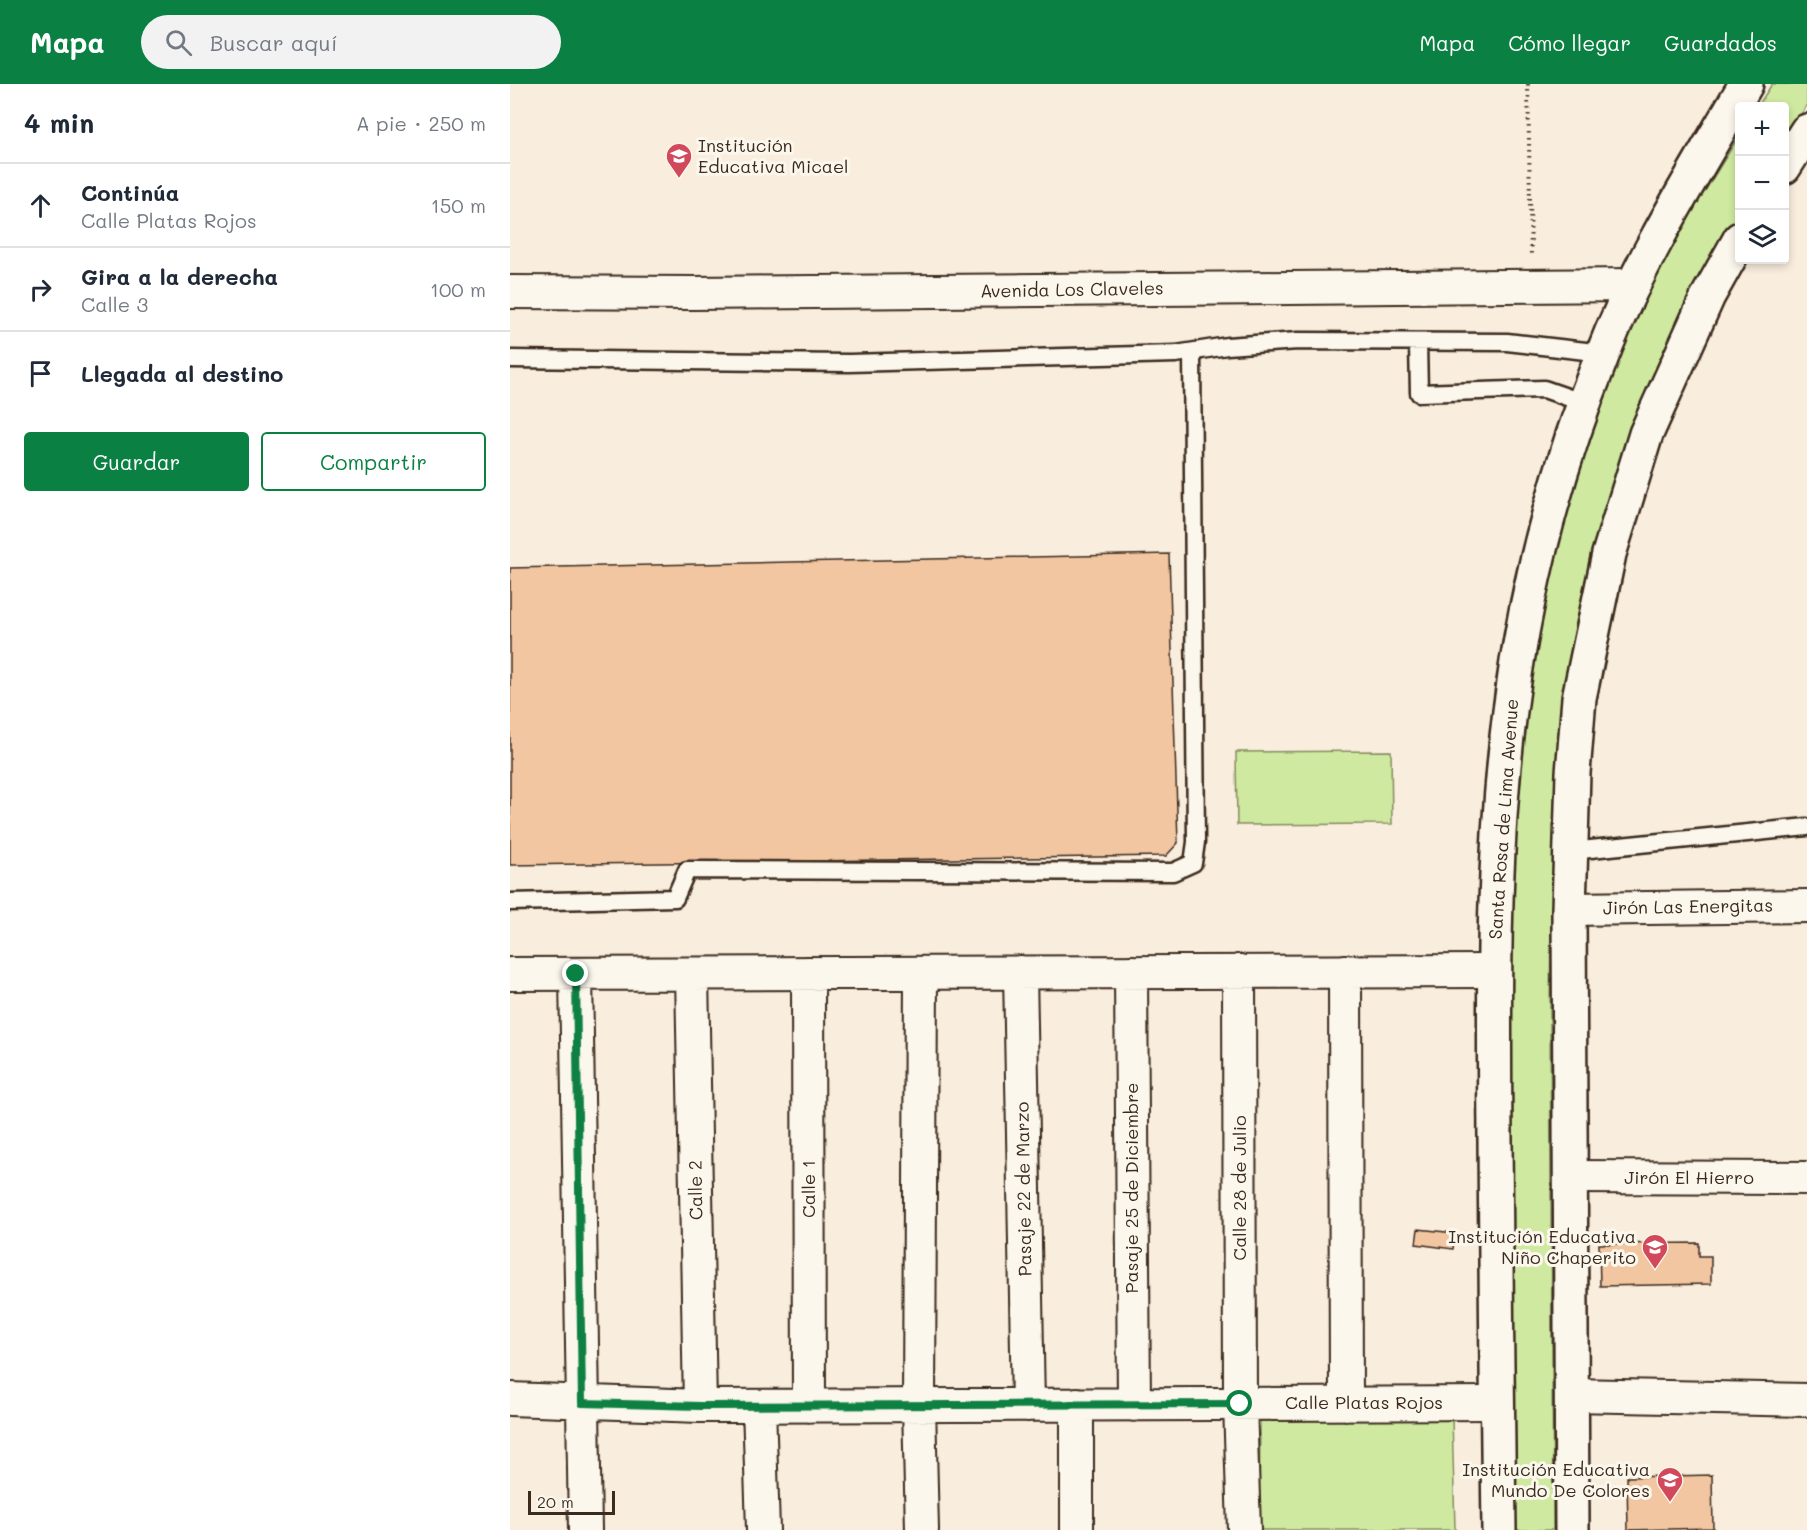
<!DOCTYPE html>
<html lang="es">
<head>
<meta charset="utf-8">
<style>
	body { margin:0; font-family:Mali,sans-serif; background:#f2f2f3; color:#1f2937 }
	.controls { position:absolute; right:18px; top:18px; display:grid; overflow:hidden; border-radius:6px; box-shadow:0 3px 9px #0003 }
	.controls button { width:54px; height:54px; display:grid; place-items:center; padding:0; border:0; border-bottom:2px solid #e0e1e3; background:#fff; color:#1f2937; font:30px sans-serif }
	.scale { position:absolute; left:18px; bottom:15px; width:87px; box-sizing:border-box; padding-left:6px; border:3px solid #3b2a1e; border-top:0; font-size:16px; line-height:21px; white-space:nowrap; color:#3b2a1e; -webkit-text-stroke:4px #fbf7ec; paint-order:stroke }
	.stop { position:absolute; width:18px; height:18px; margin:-14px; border:4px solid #0b8043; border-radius:50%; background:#fff }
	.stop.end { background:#0b8043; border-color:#fff; box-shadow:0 2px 6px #0008 }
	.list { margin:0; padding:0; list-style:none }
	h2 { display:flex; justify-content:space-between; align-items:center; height:78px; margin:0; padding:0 24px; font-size:26px }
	h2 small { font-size:20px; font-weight:400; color:#747a83 }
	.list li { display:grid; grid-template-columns:39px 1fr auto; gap:18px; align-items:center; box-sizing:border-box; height:84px; padding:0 24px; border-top:2px solid #e0e1e3 }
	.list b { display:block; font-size:22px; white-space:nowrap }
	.list p { margin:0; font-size:20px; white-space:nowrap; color:#747a83 }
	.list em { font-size:20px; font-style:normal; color:#747a83 }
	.actions { display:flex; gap:12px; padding:18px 24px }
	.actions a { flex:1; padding:14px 0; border:2px solid #0b8043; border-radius:6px; text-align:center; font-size:21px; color:#0b8043 }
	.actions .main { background:#0b8043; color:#fff }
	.icon { flex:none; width:33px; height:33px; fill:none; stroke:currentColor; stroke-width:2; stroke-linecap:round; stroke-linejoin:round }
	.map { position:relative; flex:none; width:1297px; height:1446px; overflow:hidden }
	header { display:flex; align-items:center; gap:36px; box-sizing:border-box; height:84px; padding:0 30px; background:#0b8043; color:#fff }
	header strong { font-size:28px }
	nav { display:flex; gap:33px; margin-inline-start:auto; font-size:21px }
	.search { width:420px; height:54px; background:#f2f2f3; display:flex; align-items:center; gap:15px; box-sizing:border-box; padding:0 21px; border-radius:33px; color:#747a83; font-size:22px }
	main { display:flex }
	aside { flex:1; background:#fff }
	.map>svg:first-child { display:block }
	.green { fill:#cfeaa0; stroke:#858a5f; stroke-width:1.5 }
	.building { fill:#f1c6a1; stroke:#3b2a1e; stroke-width:1.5 }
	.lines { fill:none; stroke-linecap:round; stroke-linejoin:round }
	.service-casing { stroke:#3b2a1e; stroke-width:21 }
	.minor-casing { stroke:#3b2a1e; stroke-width:36 }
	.primary-casing { stroke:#3b2a1e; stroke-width:38 }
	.path { stroke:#3b2a1e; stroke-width:4; stroke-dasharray:1.5 4.5; stroke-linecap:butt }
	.service { stroke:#fbf7ec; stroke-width:16 }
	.minor { stroke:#fbf7ec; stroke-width:32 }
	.primary { stroke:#fbf7ec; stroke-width:33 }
	.route { stroke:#0b8043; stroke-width:8 }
	.labels { text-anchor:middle; stroke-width:6; stroke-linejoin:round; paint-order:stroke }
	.poi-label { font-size:18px; fill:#3b2a1e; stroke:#fbf7ec; text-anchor:end }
	.street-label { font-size:18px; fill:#3b2a1e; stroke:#fbf7ec }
</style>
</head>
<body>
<header>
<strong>Mapa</strong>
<div class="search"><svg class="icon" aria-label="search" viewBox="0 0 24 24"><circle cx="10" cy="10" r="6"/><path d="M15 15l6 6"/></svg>Buscar aquí</div>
<nav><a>Mapa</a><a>Cómo llegar</a><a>Guardados</a></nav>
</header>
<main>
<aside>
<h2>4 min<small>A pie · 250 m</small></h2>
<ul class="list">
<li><svg class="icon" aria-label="ahead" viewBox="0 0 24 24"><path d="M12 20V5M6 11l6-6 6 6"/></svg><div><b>Continúa</b><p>Calle Platas Rojos</p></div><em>150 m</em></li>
<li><svg class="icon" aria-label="right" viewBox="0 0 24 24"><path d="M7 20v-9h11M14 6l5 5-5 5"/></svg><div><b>Gira a la derecha</b><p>Calle 3</p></div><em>100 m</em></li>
<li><svg class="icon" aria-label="arrive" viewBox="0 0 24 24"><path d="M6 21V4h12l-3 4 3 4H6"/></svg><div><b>Llegada al destino</b></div></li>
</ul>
<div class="actions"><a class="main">Guardar</a><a>Compartir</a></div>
</aside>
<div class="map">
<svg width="1297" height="1446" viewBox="0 0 1297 1446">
	<rect width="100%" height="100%" fill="#f9eddd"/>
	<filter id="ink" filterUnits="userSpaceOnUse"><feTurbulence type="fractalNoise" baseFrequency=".0167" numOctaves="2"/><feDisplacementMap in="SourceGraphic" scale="12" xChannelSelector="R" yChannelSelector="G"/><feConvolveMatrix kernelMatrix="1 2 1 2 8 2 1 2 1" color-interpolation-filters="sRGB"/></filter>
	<g filter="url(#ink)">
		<path class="green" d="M 1262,0 L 1297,0 L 1297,21 L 1275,57 L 1274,22 L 1248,22 Z
			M 1229,52 L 1229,130 L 1199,183 L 1049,698 L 1041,833 L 1040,930 L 1043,1446 L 1002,1446 L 999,928 L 1002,773 L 1018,602 L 1047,456 L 1085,334 L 1140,201 L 1162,160 Z
			M 881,667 L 882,740 L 727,741 L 726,668 Z
			M 942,1333 L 945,1446 L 749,1446 L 750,1337 Z"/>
		<path class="building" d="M 659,470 L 668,759 L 656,772 L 0,781 L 0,484 Z
			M 908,1145 L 945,1149 L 943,1165 L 906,1160 Z
			M 1189,1159 L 1189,1172 L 1201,1172 L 1201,1200 L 1090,1202 L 1089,1160 Z
			M 1202,1391 L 1203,1444 L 1118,1446 L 1117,1393 Z"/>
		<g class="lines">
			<g class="service-casing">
				<path id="service" d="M 908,259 L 909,309 L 1034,305 L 1074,319
					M 0,275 L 339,279 L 666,270 L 717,262 L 788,257 L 997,258 L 1093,269
					M 1061,767 L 1297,743
					M 0,818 L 165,814 L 177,786 L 663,788 L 683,779 L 686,758 L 682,268"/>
			</g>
			<g class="minor-casing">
				<path id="minor" d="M 0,208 L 183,209 L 1124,201
					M 1059,825 L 1297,822
					M 729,887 L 730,1320 L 734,1446
					M 835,887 L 836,1320
					M 510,888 L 518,1321
					M 621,888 L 624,1321
					M 298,889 L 299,1322
					M 411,889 L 409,1321 L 412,1446
					M 0,890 L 984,887
					M 66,890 L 75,1446
					M 182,890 L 190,1322
					M 1062,1093 L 1297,1094
					M 1062,1311 L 1297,1316
					M 0,1315 L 190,1322 L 987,1319
					M 567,1320 L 567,1446
					M 249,1322 L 253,1446"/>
			</g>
			<g class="primary-casing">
				<path id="primary" d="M 1274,83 L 1297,47
					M 989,1446 C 987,1316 986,1185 985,1055 C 984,912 982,769 1000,627 C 1015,506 1047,385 1092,272 C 1129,176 1185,88 1236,0
					M 1062,1446 L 1059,825 L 1063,689 L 1069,614 L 1099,470 L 1136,350 L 1198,212 L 1230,155"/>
			</g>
			<path class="path" d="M 1018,0 L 1021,173"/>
			<use href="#service" class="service"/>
			<use href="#minor" class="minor"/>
			<use href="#primary" class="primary"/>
		</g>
	</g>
	<g class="lines" filter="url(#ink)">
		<path class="route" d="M 66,890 L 72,1319 L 190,1322 L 730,1320"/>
	</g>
	<defs>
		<g id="school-pin" transform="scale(1.35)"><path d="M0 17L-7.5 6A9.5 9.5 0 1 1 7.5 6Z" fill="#d1495b" stroke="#fbf7ec"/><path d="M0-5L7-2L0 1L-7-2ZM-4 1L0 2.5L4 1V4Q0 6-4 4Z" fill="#fff"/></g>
	</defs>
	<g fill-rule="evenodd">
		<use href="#school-pin" x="169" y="72"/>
		<use href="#school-pin" x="1145" y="1163"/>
		<use href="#school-pin" x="1160" y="1396"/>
	</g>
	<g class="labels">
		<g class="poi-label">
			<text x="188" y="68" text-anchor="start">Institución<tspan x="188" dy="21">Educativa Micael</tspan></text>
			<text x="1126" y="1159">Institución Educativa<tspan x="1126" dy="21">Niño Chaperito</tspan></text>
			<text x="1140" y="1392">Institución Educativa<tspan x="1140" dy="21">Mundo De Colores</tspan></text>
		</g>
		<g class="street-label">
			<text transform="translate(562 206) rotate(-1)" y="6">Avenida Los Claveles</text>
			<text transform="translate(994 735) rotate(-86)" y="6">Santa Rosa de Lima Avenue</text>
			<text transform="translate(1178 823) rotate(-1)" y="6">Jirón Las Energitas</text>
			<text x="1179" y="1100">Jirón El Hierro</text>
			<text transform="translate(622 1104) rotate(-90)" y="6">Pasaje 25 de Diciembre</text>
			<text transform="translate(730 1104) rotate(-90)" y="6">Calle 28 de Julio</text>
			<text transform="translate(299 1105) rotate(-90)" y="6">Calle 1</text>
			<text transform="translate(514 1105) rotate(-91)" y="6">Pasaje 22 de Marzo</text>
			<text transform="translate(186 1106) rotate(-91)" y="6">Calle 2</text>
			<text x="854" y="1325">Calle Platas Rojos</text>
		</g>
	</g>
</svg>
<div class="controls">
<button>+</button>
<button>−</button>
<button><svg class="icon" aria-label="layers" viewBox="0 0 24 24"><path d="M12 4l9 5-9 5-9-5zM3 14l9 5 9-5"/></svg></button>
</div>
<div class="scale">20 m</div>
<div class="stop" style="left:730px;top:1320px"></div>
<div class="stop end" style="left:66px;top:890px"></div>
</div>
</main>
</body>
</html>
